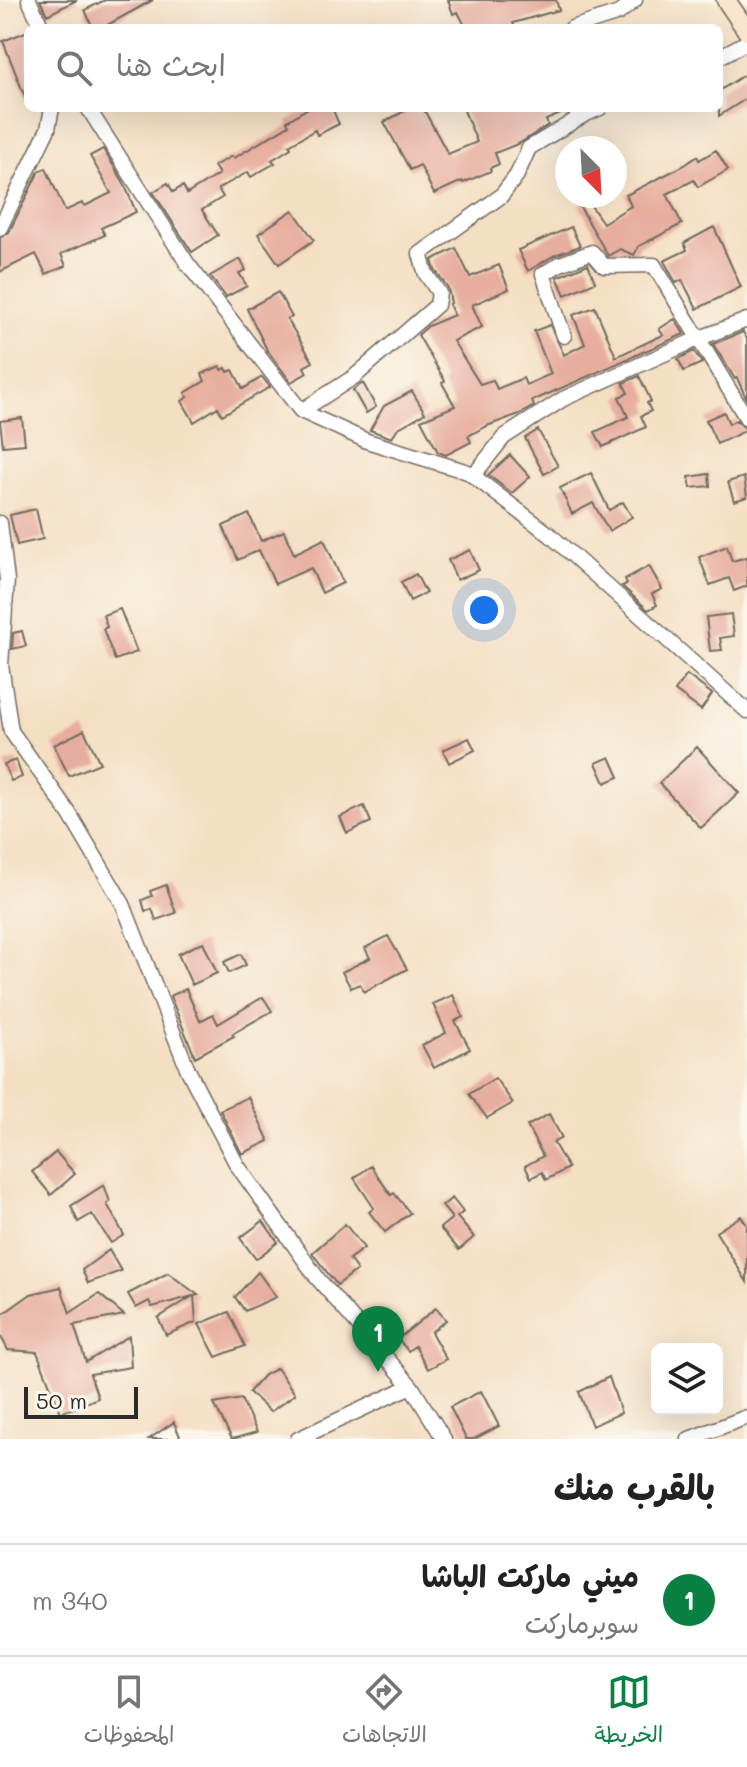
<!DOCTYPE html>
<html lang="ar">
<head>
<meta charset="utf-8">
<style>
	body { margin:0; font-family:Mali,"Playpen Sans Arabic",sans-serif; background:#f6f6f6; color:#222; direction:rtl }
	.controls { position:absolute; right:24px; bottom:24px; display:grid; overflow:hidden; border-radius:12px; box-shadow:0 8px 32px #0002 }
	.controls button { width:72px; height:72px; display:grid; place-items:center; padding:0; border:0; border-bottom:2px solid #e0e0e0; background:#fff; color:#222; font:40px sans-serif }
	.compass { position:absolute; left:555px; top:136px; width:72px; height:72px; border-radius:50%; background:#fff; box-shadow:0 8px 32px #0002; rotate:156deg }
	.scale { position:absolute; left:24px; bottom:20px; width:114px; box-sizing:border-box; padding-left:8px; border:4px solid #2b2b2b; border-top:0; font-size:22px; line-height:28px; white-space:nowrap; color:#2b2b2b; -webkit-text-stroke:6px #fbf7ec; paint-order:stroke }
	.you { position:absolute; left:484px; top:610px; width:28px; height:28px; margin:-20px; border:6px solid #fff; border-radius:50%; background:#1a73e8; box-shadow:0 0 0 12px #1a73e833 }
	.badge { display:grid; place-items:center; width:52px; height:52px; border-radius:50%; background:#0b8043; color:#fff; font-size:26px; font-weight:700 }
	.pin { position:absolute; translate:-50% -66px; filter:drop-shadow(0 2px 4px #0008) }
	.pin::after { content:''; position:absolute; top:42px; width:28px; height:24px; background:inherit; clip-path:polygon(0 0,100% 0,50% 100%) }
	.list { margin:0; padding:0; list-style:none }
	h2 { display:flex; justify-content:space-between; align-items:center; height:104px; margin:0; padding:0 32px; font-size:34px }
	h2 small { font-size:26px; font-weight:400; color:#767676 }
	.list li { display:grid; grid-template-columns:52px 1fr auto; gap:24px; align-items:center; box-sizing:border-box; height:112px; padding:0 32px; border-top:2px solid #e0e0e0 }
	.list b { display:block; font-size:30px; white-space:nowrap }
	.list p { margin:0; font-size:26px; white-space:nowrap; color:#767676 }
	.list em { font-size:26px; font-style:normal; color:#767676 }
	.icon { flex:none; width:44px; height:44px; fill:none; stroke:currentColor; stroke-width:2; stroke-linecap:round; stroke-linejoin:round }
	.map { position:relative; flex:none; width:747px; height:1439px; overflow:hidden; direction:ltr }
	.search { position:absolute; background:#fff; box-shadow:0 8px 32px #0002; left:24px; right:24px; top:24px; height:88px; display:flex; align-items:center; gap:20px; box-sizing:border-box; padding:0 28px; border-radius:12px; color:#767676; font-size:30px }
	.sheet { height:216px; background:#fff }
	nav { display:flex; justify-content:space-around; align-items:center; box-sizing:border-box; height:112px; border-top:2px solid #e0e0e0; background:#fff; font-size:22px; color:#767676 }
	nav a { display:grid; justify-items:center; gap:4px }
	nav .on { color:#0b8043 }
	.map>svg:first-child { display:block }
	.building { fill:#e7ad9e }
	.lines { fill:none; stroke-linecap:round; stroke-linejoin:round }
	.street-casing { stroke:#716a60; stroke-width:17 }
	.secondary-casing { stroke:#716a60; stroke-width:21 }
	.street { stroke:#fff; stroke-width:14 }
	.secondary { stroke:#fce5cf; stroke-width:18 }
</style>
</head>
<body>
<div class="map">
<svg width="747" height="1439" viewBox="0 0 747 1439">
	<rect width="100%" height="100%" fill="#fbf7ec"/>
	<filter id="ink" filterUnits="userSpaceOnUse"><feTurbulence type="fractalNoise" baseFrequency=".0125" numOctaves="2"/><feDisplacementMap in="SourceGraphic" scale="16" xChannelSelector="R" yChannelSelector="G"/><feConvolveMatrix kernelMatrix="1 2 1 2 8 2 1 2 1" color-interpolation-filters="sRGB"/></filter>
	<filter id="wash" filterUnits="userSpaceOnUse"><feTurbulence type="fractalNoise" baseFrequency=".006" numOctaves="4" result="noise"/><feDisplacementMap in="SourceGraphic" scale="32" xChannelSelector="R" yChannelSelector="G"/><feGaussianBlur stdDeviation="1.8" result="paint"/><feColorMatrix in="noise" values="0 0 0 0 0 0 0 0 0 0 0 0 0 0 0 0 0 1.4 0 .05"/><feComposite in="paint" operator="in"/></filter>
	<g filter="url(#wash)">
		<rect width="100%" height="100%" fill="#f4dfc3"/>
		<g id="blocks">
			<path class="building" d="M 40,0 L 77,0 L 47,15 Z
				M 105,0 L 153,0 L 102,28 L 93,28 L 85,10 Z
				M 448,0 L 556,0 L 559,10 L 513,23 L 515,28 L 466,28 L 458,12 L 453,14 Z
				M 28,31 L 28,102 L 27,102 L 3,41 Z
				M 747,73 L 747,98 L 719,116 L 719,91 Z
				M 308,108 L 332,108 L 339,124 L 317,135 L 315,130 L 289,145 L 291,148 L 272,160 L 275,163 L 251,177 L 248,172 L 218,189 L 223,197 L 202,210 L 218,235 L 192,252 L 153,192 L 168,183 L 173,192 L 183,186 L 187,194 L 219,174 L 214,166 L 232,156 L 234,158 L 289,125 L 287,121 Z
				M 410,108 L 423,108 L 448,154 L 477,142 L 463,108 L 575,108 L 546,120 L 548,125 L 520,143 L 495,153 L 499,164 L 490,168 L 491,171 L 463,183 L 462,181 L 434,194 L 420,165 L 410,170 L 384,122 Z
				M 103,149 L 123,181 L 136,212 L 101,228 L 105,235 L 61,254 L 66,266 L 46,274 L 36,254 L 0,272 L 0,238 L 9,232 L 39,171 L 46,168 L 65,211 L 82,203 L 85,206 L 111,193 L 90,156 Z
				M 716,150 L 728,170 L 698,187 L 694,180 L 667,194 L 682,224 L 639,246 L 634,255 L 620,249 L 608,256 L 579,205 L 587,200 L 603,223 L 631,206 L 626,195 L 685,165 L 697,156 L 699,160 Z
				M 293,210 L 314,240 L 279,264 L 258,234 Z
				M 571,227 L 580,246 L 555,255 L 528,271 L 518,250 Z
				M 714,227 L 741,287 L 697,309 L 682,280 L 676,283 L 664,261 L 687,250 L 684,243 Z
				M 456,248 L 470,277 L 499,265 L 509,289 L 472,305 L 482,327 L 453,341 L 480,384 L 493,380 L 497,389 L 523,378 L 526,385 L 551,374 L 534,331 L 550,325 L 564,355 L 585,344 L 573,315 L 595,307 L 616,357 L 663,335 L 659,329 L 675,319 L 684,334 L 532,401 L 534,406 L 522,413 L 487,426 L 468,436 L 471,442 L 446,455 L 438,452 L 421,420 L 455,406 L 442,383 L 445,381 L 418,335 L 428,326 L 454,315 L 449,304 L 451,303 L 448,288 L 435,270 L 432,260 Z
				M 240,259 L 246,270 L 239,273 L 247,286 L 226,297 L 210,276 Z
				M 588,264 L 595,282 L 565,295 L 557,277 Z
				M 278,292 L 292,317 L 287,319 L 313,362 L 304,367 L 307,373 L 291,382 L 267,350 L 247,309 Z
				M 743,332 L 747,339 L 747,400 L 737,378 L 735,379 L 713,344 Z
				M 694,351 L 702,363 L 684,371 L 678,359 Z
				M 220,366 L 222,370 L 226,368 L 228,372 L 233,370 L 243,389 L 262,377 L 270,387 L 222,415 L 218,407 L 194,422 L 182,401 L 188,397 L 185,393 L 205,381 L 202,374 Z
				M 639,376 L 651,401 L 647,403 L 651,411 L 641,416 L 646,427 L 603,447 L 595,432 L 628,417 L 619,397 L 628,393 L 623,383 Z
				M 363,383 L 376,407 L 366,413 L 353,390 Z
				M 412,391 L 425,413 L 397,429 L 392,438 L 370,430 L 384,406 Z
				M 724,412 L 729,424 L 736,420 L 747,430 L 717,444 L 706,420 Z
				M 22,418 L 25,444 L 3,446 L 0,421 Z
				M 538,430 L 558,466 L 544,474 L 525,438 Z
				M 510,455 L 530,477 L 512,493 L 488,475 Z
				M 591,473 L 609,510 L 623,502 L 632,517 L 609,531 L 593,503 L 572,514 L 560,488 Z
				M 709,474 L 710,486 L 691,488 L 689,477 Z
				M 744,477 L 747,497 L 734,501 L 728,482 Z
				M 36,509 L 43,539 L 17,545 L 10,515 Z
				M 249,514 L 261,541 L 284,531 L 294,554 L 324,539 L 343,583 L 322,593 L 311,568 L 275,584 L 259,550 L 238,560 L 223,526 Z
				M 727,546 L 732,561 L 747,557 L 747,586 L 734,591 L 729,578 L 710,585 L 699,557 Z
				M 470,550 L 479,570 L 457,580 L 448,560 Z
				M 649,566 L 662,589 L 652,594 L 657,605 L 648,610 L 622,586 L 627,584 L 625,579 Z
				M 416,574 L 426,593 L 410,601 L 401,582 Z
				M 120,609 L 137,652 L 115,660 L 103,629 L 107,627 L 103,615 Z
				M 731,614 L 734,636 L 720,638 L 722,650 L 710,651 L 706,617 Z
				M 22,631 L 26,646 L 12,649 L 13,633 Z
				M 687,675 L 712,694 L 701,710 L 675,691 Z
				M 84,730 L 100,763 L 69,776 L 54,745 Z
				M 469,738 L 475,750 L 449,763 L 443,750 Z
				M 697,747 L 739,793 L 701,828 L 659,783 Z
				M 610,757 L 619,777 L 605,783 L 596,763 Z
				M 16,760 L 22,777 L 11,781 L 4,764 Z
				M 364,806 L 371,822 L 347,833 L 340,817 Z
				M 166,885 L 176,913 L 156,920 L 152,909 L 145,911 L 142,900 L 152,896 L 150,891 Z
				M 388,936 L 407,969 L 364,992 L 360,984 L 351,988 L 342,972 L 370,958 L 365,948 Z
				M 203,942 L 217,973 L 192,985 L 178,954 Z
				M 241,954 L 246,965 L 229,973 L 224,962 Z
				M 186,989 L 200,1021 L 213,1014 L 218,1024 L 263,997 L 272,1011 L 232,1034 L 234,1036 L 195,1057 L 170,996 Z
				M 453,995 L 463,1017 L 455,1021 L 470,1049 L 434,1068 L 422,1045 L 446,1033 L 433,1004 Z
				M 495,1078 L 513,1103 L 487,1118 L 469,1094 Z
				M 248,1097 L 269,1141 L 242,1154 L 220,1110 Z
				M 549,1114 L 562,1138 L 553,1142 L 568,1168 L 546,1180 L 542,1172 L 531,1178 L 525,1166 L 543,1156 L 527,1126 Z
				M 56,1152 L 75,1174 L 51,1195 L 32,1172 Z
				M 371,1166 L 391,1195 L 394,1193 L 410,1213 L 385,1232 L 369,1212 L 374,1208 L 354,1178 Z
				M 104,1185 L 110,1202 L 107,1204 L 124,1235 L 111,1243 L 92,1214 L 78,1222 L 71,1206 Z
				M 452,1198 L 463,1212 L 457,1217 L 474,1237 L 459,1250 L 440,1228 L 452,1218 L 442,1206 Z
				M 741,1216 L 747,1225 L 747,1282 L 716,1232 Z
				M 263,1221 L 278,1242 L 256,1259 L 240,1238 Z
				M 345,1224 L 364,1248 L 349,1259 L 357,1270 L 337,1285 L 312,1253 Z
				M 109,1250 L 121,1271 L 88,1283 L 82,1270 Z
				M 258,1272 L 276,1297 L 245,1311 L 235,1297 Z
				M 168,1273 L 198,1295 L 194,1296 L 196,1322 L 166,1335 L 158,1318 L 193,1296 L 152,1307 L 149,1301 L 136,1308 L 128,1294 Z
				M 61,1287 L 70,1313 L 99,1294 L 124,1315 L 74,1325 L 86,1362 L 129,1336 L 131,1367 L 90,1374 L 98,1398 L 61,1413 L 37,1352 L 8,1350 L 0,1335 L 0,1316 L 31,1294 Z
				M 436,1308 L 446,1320 L 431,1332 L 446,1359 L 428,1369 L 415,1346 L 408,1351 L 398,1339 Z
				M 229,1312 L 245,1346 L 216,1357 L 199,1324 Z
				M 277,1368 L 295,1394 L 270,1412 L 249,1392 L 264,1375 Z
				M 609,1377 L 621,1413 L 592,1426 L 579,1392 Z
				M 481,1391 L 499,1426 L 474,1439 L 466,1439 L 450,1407 Z
				M 241,1399 L 257,1432 L 232,1439 L 214,1404 Z
				M 174,1422 L 181,1439 L 149,1439 Z"/>
		</g>
	</g>
	<g filter="url(#ink)">
		<use href="#blocks" fill-opacity="0" stroke="#716a60" stroke-width="2"/>
		<g class="lines">
			<g class="street-casing">
				<path id="street" d="M 29,0 L 42,28
					M 572,28 L 619,13 L 635,0
					M 719,57 L 747,42
					M 88,108 L 187,263 L 301,411 L 367,441 L 468,472 L 549,534 L 747,711
					M 0,228 L 48,129 L 52,108
					M 564,336 L 543,274 L 560,264 L 592,252 L 604,266 L 654,265 L 747,419
					M 301,411 L 354,377 L 437,305 L 439,293 L 426,274 L 420,254 L 501,196 L 517,175 L 529,148 L 584,115 L 600,108
					M 473,476 L 504,437 L 563,399 L 700,338 L 747,320
					M 0,523 L 7,580 L 1,665 L 11,731 L 69,813 L 123,904 L 188,1070 L 237,1165 L 318,1279 L 411,1386 L 444,1439
					M 298,1439 L 411,1386
					M 689,1439 L 747,1417"/>
			</g>
			<g class="secondary-casing">
				<path id="secondary" d="M 726,0 L 747,31"/>
			</g>
			<use href="#street" class="street"/>
			<use href="#secondary" class="secondary"/>
		</g>
	</g>
</svg>
<div class="controls">
<button><svg class="icon" aria-label="layers" viewBox="0 0 24 24"><path d="M12 4l9 5-9 5-9-5zM3 14l9 5 9-5"/></svg></button>
</div>
<svg class="compass" viewBox="-18 -18 36 36"><path d="M0-13l5 13h-10z" fill="#e53935"/><path d="M0 13l5-13h-10z" fill="#767676"/></svg>
<div class="scale">50 m</div>
<div class="you"></div>
<div class="pin badge" style="left:378px;top:1372px">1</div>
<div class="search"><svg class="icon" aria-label="search" viewBox="0 0 24 24"><circle cx="10" cy="10" r="6"/><path d="M15 15l6 6"/></svg>ابحث هنا</div>
</div>
<section class="sheet">
<h2>بالقرب منك<small></small></h2>
<ul class="list">
<li><span class="badge">1</span><div><b>ميني ماركت الباشا</b><p>سوبرماركت</p></div><em>340 m</em></li>
</ul>
</section>
<nav>
<a class="on"><svg class="icon" aria-label="map" viewBox="0 0 24 24"><path d="M3 6l6-2 6 2 6-2v14l-6 2-6-2-6 2zM9 4v14M15 6v14"/></svg>الخريطة</a>
<a><svg class="icon" aria-label="directions" viewBox="0 0 24 24"><path d="M12 3l9 9-9 9-9-9zM9 14v-3h6M13 9l2 2-2 2"/></svg>الاتجاهات</a>
<a><svg class="icon" aria-label="saved" viewBox="0 0 24 24"><path d="M7 4h10v16l-5-4-5 4z"/></svg>المحفوظات</a>
</nav>
</body>
</html>
